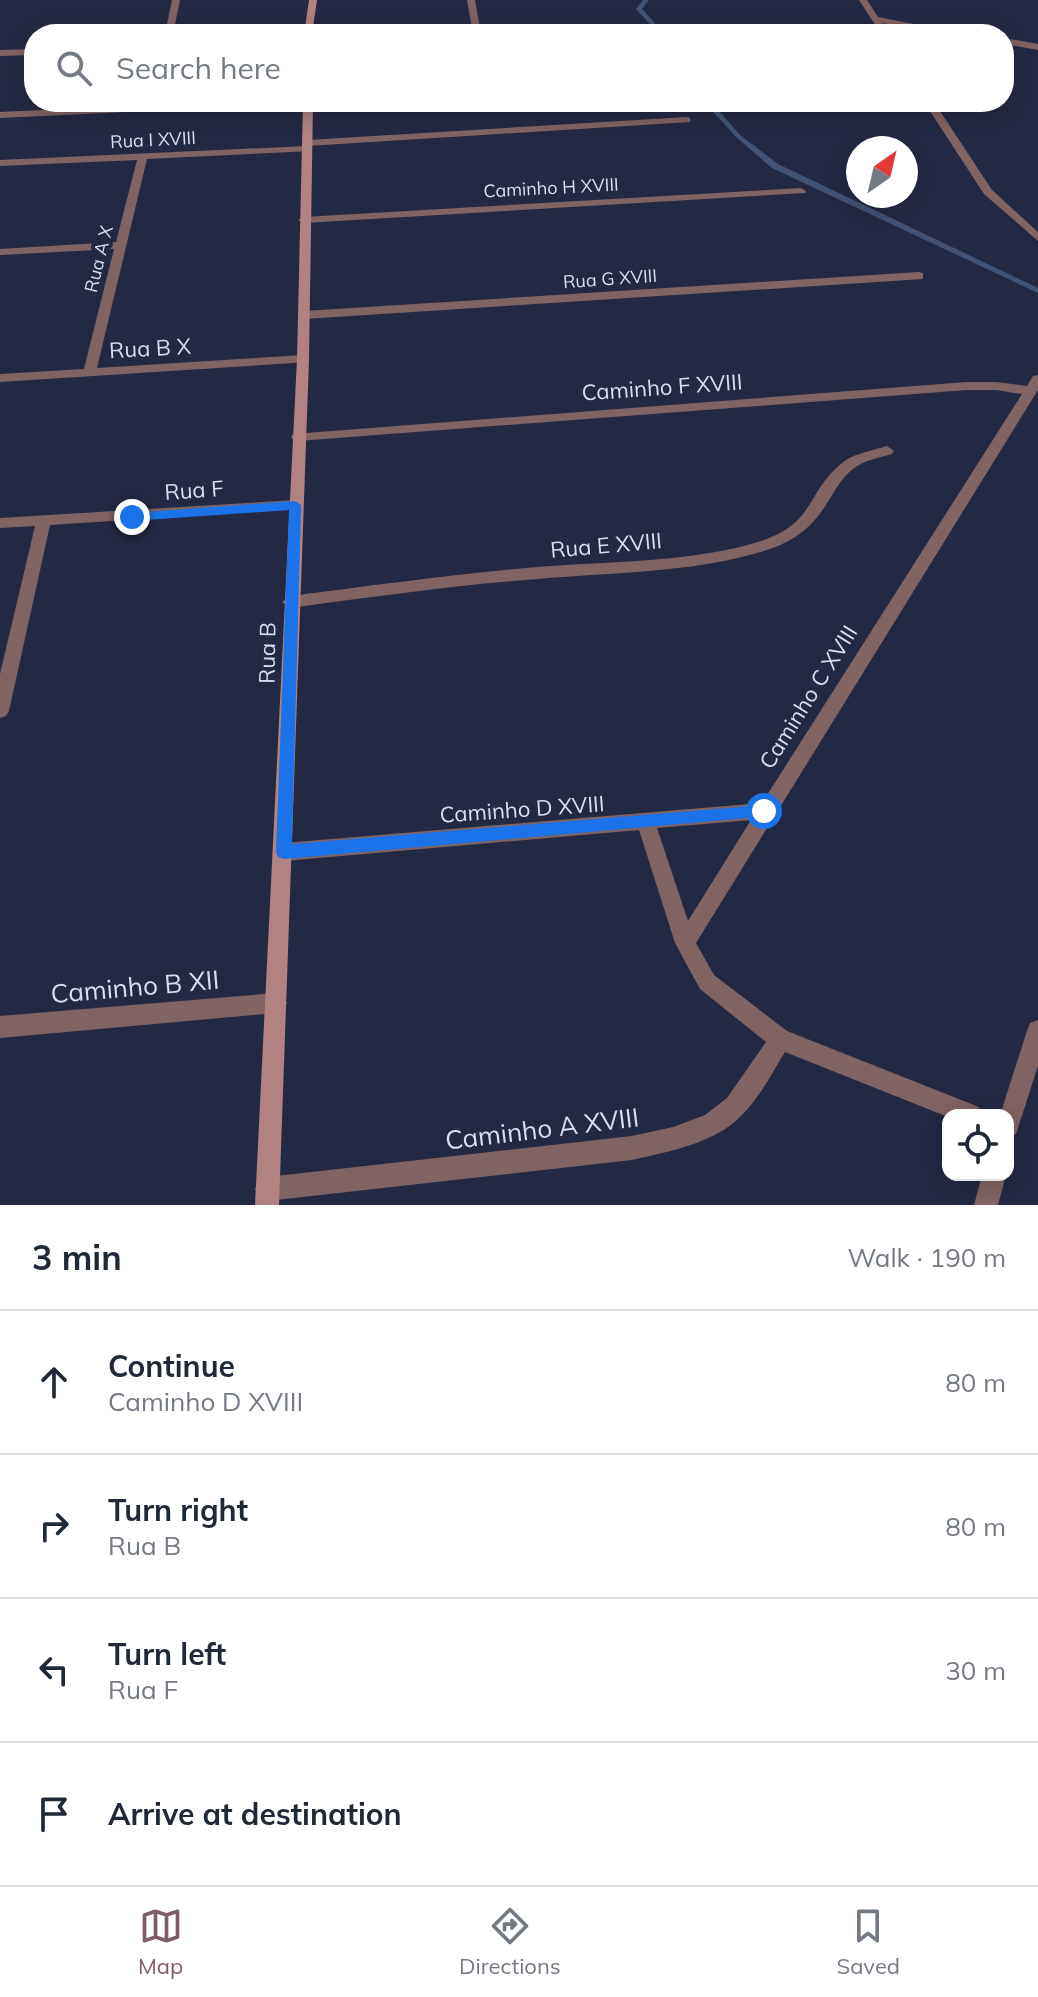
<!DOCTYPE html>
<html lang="en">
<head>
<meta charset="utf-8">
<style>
	body { margin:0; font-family:Mulish,sans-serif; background:#f6f6f7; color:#1f2937 }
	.controls { position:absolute; right:24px; bottom:24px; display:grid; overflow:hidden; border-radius:16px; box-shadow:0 4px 20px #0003 }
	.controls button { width:72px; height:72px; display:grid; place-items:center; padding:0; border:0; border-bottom:2px solid #e0e1e3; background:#fff; color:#1f2937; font:40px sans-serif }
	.compass { position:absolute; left:846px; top:136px; width:72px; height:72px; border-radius:50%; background:#fff; box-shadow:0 4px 20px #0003; rotate:34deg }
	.stop { position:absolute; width:24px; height:24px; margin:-18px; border:6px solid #1a73e8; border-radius:50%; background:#fff }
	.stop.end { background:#1a73e8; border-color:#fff; box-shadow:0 2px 8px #0008 }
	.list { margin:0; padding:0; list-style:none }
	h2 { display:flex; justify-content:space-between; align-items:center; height:104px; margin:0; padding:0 32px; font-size:34px }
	h2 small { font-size:26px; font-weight:400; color:#747a83 }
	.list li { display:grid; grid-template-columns:52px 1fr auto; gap:24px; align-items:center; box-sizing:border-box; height:144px; padding:0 32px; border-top:2px solid #e0e1e3 }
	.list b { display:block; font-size:30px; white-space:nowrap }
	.list p { margin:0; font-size:26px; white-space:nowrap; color:#747a83 }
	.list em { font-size:26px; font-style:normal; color:#747a83 }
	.icon { flex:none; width:44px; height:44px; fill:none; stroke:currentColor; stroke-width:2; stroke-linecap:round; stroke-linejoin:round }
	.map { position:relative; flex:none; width:1038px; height:1205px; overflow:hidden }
	.search { position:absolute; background:#fff; box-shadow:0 4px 20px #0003; left:24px; right:24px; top:24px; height:88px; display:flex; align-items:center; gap:20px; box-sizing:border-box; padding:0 28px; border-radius:32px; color:#747a83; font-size:30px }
	.sheet { height:680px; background:#fff }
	nav { display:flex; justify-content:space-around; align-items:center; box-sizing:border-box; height:112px; border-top:2px solid #e0e1e3; background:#fff; font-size:22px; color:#747a83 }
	nav a { display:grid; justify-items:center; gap:4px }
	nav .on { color:#7e5c6b }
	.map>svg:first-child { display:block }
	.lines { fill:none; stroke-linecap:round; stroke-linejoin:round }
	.stream { fill:#425375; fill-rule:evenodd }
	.street { fill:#806363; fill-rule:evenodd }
	.secondary { fill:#b08282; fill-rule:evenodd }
	.route { fill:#1a73e8 }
	.labels { text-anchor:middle; stroke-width:8; stroke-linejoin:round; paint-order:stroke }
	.far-street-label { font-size:18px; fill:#d9ddef; stroke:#242943 }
	.street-label { font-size:22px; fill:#d9ddef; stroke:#242943 }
	.near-street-label { font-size:26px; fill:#d9ddef; stroke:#242943 }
</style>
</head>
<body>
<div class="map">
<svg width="1038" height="1205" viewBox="0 0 1038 1205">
	<rect width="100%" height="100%" fill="#242943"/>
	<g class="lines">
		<path class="stream" d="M 643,0 L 649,0 L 642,9 L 665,34 L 659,34 L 636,9 Z
			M 704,102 L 711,102 L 740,135 L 778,164 L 1038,288 L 1038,293 L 772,168 L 736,137 Z"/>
		<path class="street" d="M 172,0 L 180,0 L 173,34 L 165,34 Z
			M 467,0 L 475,0 L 481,34 L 473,34 Z
			M 859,0 L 867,0 L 878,17 L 965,34 L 946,34 L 882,23 L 889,34 L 881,34 Z
			M 1004,38 L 1038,44 L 1038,50 L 1004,44 Z
			M 34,49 L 34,55 L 0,56 L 0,50 Z
			M 213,102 L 278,102 L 273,105 L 0,118 L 0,112 Z
			M 924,102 L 934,102 L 992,190 L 1038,232 L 1038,241 L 984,194 Z
			M 687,117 L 690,118 L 690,122 L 308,146 L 303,143 L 308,140 Z
			M 307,146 L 312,149 L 311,151 L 147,159 L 97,368 L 303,355 L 308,356 L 308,362 L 0,382 L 0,374 L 84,369 L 114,249 L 0,255 L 0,249 L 116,242 L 137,160 L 0,166 L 0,160 Z
			M 801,188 L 806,191 L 805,193 L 304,223 L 298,220 L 304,217 Z
			M 919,272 L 923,273 L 923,279 L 304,319 L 298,315 L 304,311 Z
			M 1038,375 L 1038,390 L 696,943 L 714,975 L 787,1031 L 979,1107 L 982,1115 L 948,1115 L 948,1117 L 785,1052 C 772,1073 760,1097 742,1115 C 714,1144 670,1151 632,1160 L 267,1201 L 259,1197 L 255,1189 L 259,1181 L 267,1177 L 632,1136 L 673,1127 L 705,1115 L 727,1098 L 766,1042 L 700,989 L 675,943 L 639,830 L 284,861 L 277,858 L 274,852 L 277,846 L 284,843 L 762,803 L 1022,394 L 996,390 L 967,390 L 298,441 L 293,440 L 291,437 L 293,434 L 967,382 L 996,382 L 1027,386 L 1033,376 ZM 751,820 L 688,921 L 657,828 Z
			M 887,446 L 894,451 L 892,454 C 878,458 864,460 853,469 C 841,478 835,491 827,503 C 812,528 794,541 767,550 C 694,573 613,572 538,579 C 455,585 372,597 290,608 L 282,602 L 290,596 C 377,585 463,573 550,566 C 619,561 694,562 761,541 C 816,523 806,492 842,463 C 854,453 872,451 887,446 Z
			M 295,500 L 302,505 L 300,509 L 50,525 L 9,711 L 6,716 L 0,718 L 0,674 L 35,526 L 0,528 L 0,518 Z
			M 276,993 L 283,996 L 287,1003 L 283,1010 L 276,1013 L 0,1038 L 0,1016 Z
			M 1038,1020 L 1038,1066 L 1016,1134 L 1008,1137 L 1008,1115 L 1000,1115 L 1027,1031 L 1030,1023 Z
			M 982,1175 L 1006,1175 L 998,1205 L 974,1205 Z"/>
		<path class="secondary" d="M 309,0 L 317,0 L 312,34 L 304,34 Z
			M 303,102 L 313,102 L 309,359 L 279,1205 L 255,1205 L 297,359 Z"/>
	</g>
	<path class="route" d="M 295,501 L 301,505 L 292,844 L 764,805 L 770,807 L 770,816 L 284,859 L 278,857 L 276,852 L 289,510 L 132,521 L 126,517 L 132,513 Z"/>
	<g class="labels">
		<g class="far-street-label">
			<text transform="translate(153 140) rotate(-3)" y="6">Rua I XVIII</text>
			<text transform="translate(551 188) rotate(-3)" y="6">Caminho H XVIII</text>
			<text transform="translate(99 259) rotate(-76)" y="6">Rua A X</text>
			<text transform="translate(610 279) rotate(-4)" y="6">Rua G XVIII</text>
		</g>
		<g class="street-label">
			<text transform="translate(150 348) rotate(-3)" y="8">Rua B X</text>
			<text transform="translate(662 387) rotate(-4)" y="8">Caminho F XVIII</text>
			<text transform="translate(194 490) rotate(-4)" y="8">Rua F</text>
			<text transform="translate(606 545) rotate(-5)" y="8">Rua E XVIII</text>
			<text transform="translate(267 653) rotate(-89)" y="8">Rua B</text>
			<text transform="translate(808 697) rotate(-58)" y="8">Caminho C XVIII</text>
			<text transform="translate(522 809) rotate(-4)" y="8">Caminho D XVIII</text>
		</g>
		<g class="near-street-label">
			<text transform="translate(135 987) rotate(-5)" y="9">Caminho B XII</text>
			<text transform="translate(542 1129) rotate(-7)" y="9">Caminho A XVIII</text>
		</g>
	</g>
</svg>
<div class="controls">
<button><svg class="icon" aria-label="locate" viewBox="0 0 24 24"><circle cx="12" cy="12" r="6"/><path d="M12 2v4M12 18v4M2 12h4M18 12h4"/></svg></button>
</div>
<svg class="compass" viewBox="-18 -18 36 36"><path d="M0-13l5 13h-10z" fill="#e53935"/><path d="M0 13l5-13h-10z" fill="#747a83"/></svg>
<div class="stop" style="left:764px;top:811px"></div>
<div class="stop end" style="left:132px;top:517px"></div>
<div class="search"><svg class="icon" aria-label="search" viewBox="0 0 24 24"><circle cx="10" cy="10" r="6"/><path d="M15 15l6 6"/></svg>Search here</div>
</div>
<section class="sheet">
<h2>3 min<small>Walk · 190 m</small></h2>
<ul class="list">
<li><svg class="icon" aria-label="ahead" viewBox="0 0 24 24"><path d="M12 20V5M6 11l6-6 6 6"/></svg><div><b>Continue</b><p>Caminho D XVIII</p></div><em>80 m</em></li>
<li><svg class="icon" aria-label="right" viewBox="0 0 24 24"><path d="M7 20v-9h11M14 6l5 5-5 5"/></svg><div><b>Turn right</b><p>Rua B</p></div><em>80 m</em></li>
<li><svg class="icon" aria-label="left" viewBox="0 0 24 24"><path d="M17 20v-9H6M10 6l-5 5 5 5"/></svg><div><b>Turn left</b><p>Rua F</p></div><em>30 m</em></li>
<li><svg class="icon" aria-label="arrive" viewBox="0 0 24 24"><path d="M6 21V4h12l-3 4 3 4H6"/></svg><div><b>Arrive at destination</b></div></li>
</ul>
</section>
<nav>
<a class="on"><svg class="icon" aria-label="map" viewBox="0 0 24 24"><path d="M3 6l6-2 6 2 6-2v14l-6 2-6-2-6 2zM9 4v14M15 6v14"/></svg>Map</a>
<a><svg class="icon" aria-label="directions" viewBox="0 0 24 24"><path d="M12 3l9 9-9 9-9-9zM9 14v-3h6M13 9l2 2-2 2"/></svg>Directions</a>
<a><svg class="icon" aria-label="saved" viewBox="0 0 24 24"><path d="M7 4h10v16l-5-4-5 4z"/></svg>Saved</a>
</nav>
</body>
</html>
